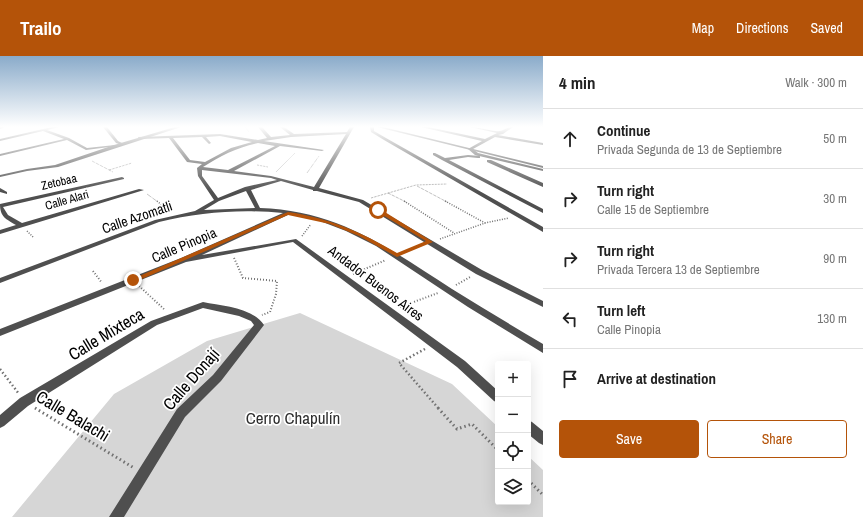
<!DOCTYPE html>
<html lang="en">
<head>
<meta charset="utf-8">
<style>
	body { margin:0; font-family:"Archivo Narrow",sans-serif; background:#f2f2f2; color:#222 }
	.controls { position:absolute; right:12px; bottom:12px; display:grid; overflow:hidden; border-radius:4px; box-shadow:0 4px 16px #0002 }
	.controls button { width:36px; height:36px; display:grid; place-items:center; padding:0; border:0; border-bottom:1px solid #e0e0e0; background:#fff; color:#222; font:20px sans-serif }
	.stop { position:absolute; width:12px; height:12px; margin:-9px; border:3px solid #b45309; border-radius:50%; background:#fff }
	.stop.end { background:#b45309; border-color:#fff; box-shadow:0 1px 4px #0008 }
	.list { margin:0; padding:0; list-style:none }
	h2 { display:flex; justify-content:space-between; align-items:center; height:52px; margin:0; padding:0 16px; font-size:17px }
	h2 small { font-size:13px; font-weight:400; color:#767676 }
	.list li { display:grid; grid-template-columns:26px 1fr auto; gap:12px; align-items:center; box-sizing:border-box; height:60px; padding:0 16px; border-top:1px solid #e0e0e0 }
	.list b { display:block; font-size:15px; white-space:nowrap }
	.list p { margin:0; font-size:13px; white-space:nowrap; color:#767676 }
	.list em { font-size:13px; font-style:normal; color:#767676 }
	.actions { display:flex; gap:8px; padding:12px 16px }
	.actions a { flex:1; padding:9px 0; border:1px solid #b45309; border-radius:4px; text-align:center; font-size:14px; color:#b45309 }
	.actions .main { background:#b45309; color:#fff }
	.icon { flex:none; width:22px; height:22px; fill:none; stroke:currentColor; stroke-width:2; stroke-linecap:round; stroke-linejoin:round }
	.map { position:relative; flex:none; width:543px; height:461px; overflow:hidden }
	header { display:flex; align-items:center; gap:24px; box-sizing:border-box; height:56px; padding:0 20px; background:#b45309; color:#fff }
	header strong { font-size:19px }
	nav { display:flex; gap:22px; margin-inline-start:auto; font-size:14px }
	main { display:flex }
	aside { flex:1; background:#fff }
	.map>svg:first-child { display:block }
	.green { fill:#d6d6d6 }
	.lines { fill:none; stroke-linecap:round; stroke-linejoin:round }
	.path-far4 { stroke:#717171; stroke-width:1; stroke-dasharray:0.5 1; stroke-linecap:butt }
	.path-far3 { stroke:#717171; stroke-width:1.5; stroke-dasharray:1 1.5; stroke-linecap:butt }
	.path-far2 { stroke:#717171; stroke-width:2; stroke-dasharray:1 2; stroke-linecap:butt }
	.path-far1 { stroke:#717171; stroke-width:2.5; stroke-dasharray:1.5 2.5; stroke-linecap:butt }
	.path { stroke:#717171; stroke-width:3; stroke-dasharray:1.5 3; stroke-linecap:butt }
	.minor { fill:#4f4f4f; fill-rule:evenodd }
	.tertiary { fill:#4f4f4f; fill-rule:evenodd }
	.route { fill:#b45309 }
	.labels { text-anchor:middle; stroke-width:3.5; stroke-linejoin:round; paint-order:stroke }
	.far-street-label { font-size:12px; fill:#000; stroke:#fff }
	.street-label { font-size:14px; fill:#000; stroke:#fff }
	.near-street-label { font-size:17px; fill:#000; stroke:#fff }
	.near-park-label { font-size:17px; fill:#2d2d2d; stroke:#fff }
</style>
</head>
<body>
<header>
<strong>Trailo</strong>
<nav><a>Map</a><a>Directions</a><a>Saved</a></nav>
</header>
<main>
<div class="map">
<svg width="543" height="461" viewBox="0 0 543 461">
	<rect width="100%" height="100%" fill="#fff"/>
	<path class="green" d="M 300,257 L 452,328 L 498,371 L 498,446 L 528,446 L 528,400 L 543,414 L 543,461 L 12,461 L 114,338 L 207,285 Z"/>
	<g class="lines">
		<path class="path-far4" d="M 245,71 L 249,76
			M 92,105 L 113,116
			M 257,109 L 268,111
			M 109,114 L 132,107
			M 276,116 L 295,97
			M 307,117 L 319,100
			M 417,130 L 447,146
			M 388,137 L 406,146
			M 147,138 L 158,146
			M 371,142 L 416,129 L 447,128"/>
		<path class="path-far3" d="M 157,145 L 165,152
			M 404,145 L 454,177
			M 445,145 L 485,167
			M 27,175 L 34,182
			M 302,180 L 311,168
			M 440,183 L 485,167 L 509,162
			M 405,196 L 419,190"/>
		<path class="path-far2" d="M 234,202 L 243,222 L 277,225 L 276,238 L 270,256 L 262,259
			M 93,215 L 102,227
			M 353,218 L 386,204
			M 456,229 L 470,221
			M 139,230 L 165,254
			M 400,251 L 438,237"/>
		<path class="path-far1" d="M 425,293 L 399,307 L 439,353
			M 0,313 L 19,338"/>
		<path class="path" d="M 35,352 L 134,412
			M 438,352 L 457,373 L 472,368 L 498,394
			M 528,424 L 543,439"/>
		<path class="minor" d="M 0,71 L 5,71 L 0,73 Z
			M 52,71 L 59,71 L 47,74 L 69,82 L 87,92 L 115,89 L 117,90 L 86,94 L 67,84 L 0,100 L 0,98 L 64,83 L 43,75 L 0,85 L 0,83 Z
			M 103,71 L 107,71 L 118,85 L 122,87 L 122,89 L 116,87 Z
			M 258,71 L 262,71 L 271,81 L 290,79 L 280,71 L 284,71 L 294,78 L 347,76 L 350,71 L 354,71 L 319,132 L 363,144 L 482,214 L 543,245 L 543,251 L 476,218 L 359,146 L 317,135 L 313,135 L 313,134 L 281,125 L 251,134 L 260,152 C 340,155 388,192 452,233 C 482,252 513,270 543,288 L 543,297 L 468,251 L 376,190 L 346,175 L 312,162 L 290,158 L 202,199 L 296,183 L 465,305 L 498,335 L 498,347 L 494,345 L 457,311 L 293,186 L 186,206 L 0,280 L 0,273 L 181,202 L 283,157 C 241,153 200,156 159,166 L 0,227 L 0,222 L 155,164 L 195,155 L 214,144 L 198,120 L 197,112 L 202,108 L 187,106 L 169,82 L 139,83 L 138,81 L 220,78 L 258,84 L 267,82 ZM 346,78 L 314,131 L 271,120 L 234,115 L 280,90 L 322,95 L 324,94 L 264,85 L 291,81 ZM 220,80 L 252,86 L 231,92 L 205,106 L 190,104 L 173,82 L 202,81 L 209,88 L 211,87 L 206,81 ZM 258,87 L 275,90 L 228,114 L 203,111 C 220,100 238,91 258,87 ZM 202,114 L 271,122 L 277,124 L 245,131 L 218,142 L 202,120 ZM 246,135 L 255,152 L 204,154 L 219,145 Z
			M 370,71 L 374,71 L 374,75 L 386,82 L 543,171 L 543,176 L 384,84 L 371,76 Z
			M 421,71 L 428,71 L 485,83 L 497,77 L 470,71 C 478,71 494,76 500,75 C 505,74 507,71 513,71 L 503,78 L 498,79 L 543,87 L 543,89 L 495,81 L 473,93 L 478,97 L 543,113 L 543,115 L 475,99 L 468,93 L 482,85 Z
			M 435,97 L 445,102 L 468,99 L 480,100 L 480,102 L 478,102 L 468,101 L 449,104 L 543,153 L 543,157 L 442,104 L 433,99 L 433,97 Z
			M 487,104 L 491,104 L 543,127 L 543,131 L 487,106 Z
			M 122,121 L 124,122 L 124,123 L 3,151 L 8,159 L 22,167 L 139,133 L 144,134 L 0,178 L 0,174 L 16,169 C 6,163 0,161 0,148 Z
			M 0,132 L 7,136 L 7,138 L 0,136 Z
			M 203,246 C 222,250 252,251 264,269 L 221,325 L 185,361 L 124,461 L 109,461 L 177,353 L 213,319 L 254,269 L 251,265 L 239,260 L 203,252 L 157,269 L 28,350 L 4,370 L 0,372 L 0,359 L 20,342 L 151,265 Z
			M 528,364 L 532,366 L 543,375 L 543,389 L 539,387 L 528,378 Z"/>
		<path class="tertiary" d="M 175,71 L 181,71 L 58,111 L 27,115 L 0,121 L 0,119 L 27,113 L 55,109 L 114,89 Z
			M 377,71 L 383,71 L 543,110 L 543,112 Z"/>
	</g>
	<linearGradient id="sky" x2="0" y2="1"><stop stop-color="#8aabca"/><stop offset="0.52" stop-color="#fff"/><stop offset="1" stop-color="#fff" stop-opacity="0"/></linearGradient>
	<rect width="543" height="136" fill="url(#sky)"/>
	<path class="route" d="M 376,153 L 380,153 L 433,186 L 397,201 L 359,180 L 330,168 L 288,159 L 135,226 L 130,224 L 288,156 C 332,163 359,175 397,197 L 426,185 L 376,155 Z"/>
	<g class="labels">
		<g class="far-street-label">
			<text transform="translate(59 126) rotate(-13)" y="4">Zetobaa</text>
			<text transform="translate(67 144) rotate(-16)" y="4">Calle Alari</text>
		</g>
		<g class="street-label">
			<text transform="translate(137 161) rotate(-19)" y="5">Calle Azomatli</text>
			<text transform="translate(184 189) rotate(-23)" y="5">Calle Pinopia</text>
			<text transform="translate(376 227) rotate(37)" y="5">Andador Buenos Aires</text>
		</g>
		<g class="near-street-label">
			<text transform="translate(106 278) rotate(-31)" y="6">Calle Mixteca</text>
			<text transform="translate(191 323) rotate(-49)" y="6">Calle Donají</text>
			<text transform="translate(73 360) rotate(31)" y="6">Calle Balachi</text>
		</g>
		<g class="near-park-label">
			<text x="293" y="368">Cerro Chapulín</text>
		</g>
	</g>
</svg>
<div class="controls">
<button>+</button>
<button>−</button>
<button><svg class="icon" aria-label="locate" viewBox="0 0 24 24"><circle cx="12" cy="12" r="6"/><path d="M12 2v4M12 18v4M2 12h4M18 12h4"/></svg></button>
<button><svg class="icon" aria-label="layers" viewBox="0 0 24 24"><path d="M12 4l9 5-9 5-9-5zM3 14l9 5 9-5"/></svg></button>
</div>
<div class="stop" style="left:378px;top:154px"></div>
<div class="stop end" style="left:133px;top:224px"></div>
</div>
<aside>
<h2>4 min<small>Walk · 300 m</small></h2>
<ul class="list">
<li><svg class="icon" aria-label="ahead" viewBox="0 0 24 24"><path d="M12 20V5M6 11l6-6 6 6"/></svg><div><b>Continue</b><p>Privada Segunda de 13 de Septiembre</p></div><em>50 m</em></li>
<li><svg class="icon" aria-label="right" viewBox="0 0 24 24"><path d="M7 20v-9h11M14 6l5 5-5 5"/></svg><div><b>Turn right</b><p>Calle 15 de Septiembre</p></div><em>30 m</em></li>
<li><svg class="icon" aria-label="right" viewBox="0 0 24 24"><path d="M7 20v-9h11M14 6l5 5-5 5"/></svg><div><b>Turn right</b><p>Privada Tercera 13 de Septiembre</p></div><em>90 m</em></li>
<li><svg class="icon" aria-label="left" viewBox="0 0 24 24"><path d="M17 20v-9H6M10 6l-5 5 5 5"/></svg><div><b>Turn left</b><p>Calle Pinopia</p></div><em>130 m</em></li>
<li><svg class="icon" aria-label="arrive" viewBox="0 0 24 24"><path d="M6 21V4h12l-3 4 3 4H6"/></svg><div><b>Arrive at destination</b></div></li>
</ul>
<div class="actions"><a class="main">Save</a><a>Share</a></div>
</aside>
</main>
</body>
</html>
